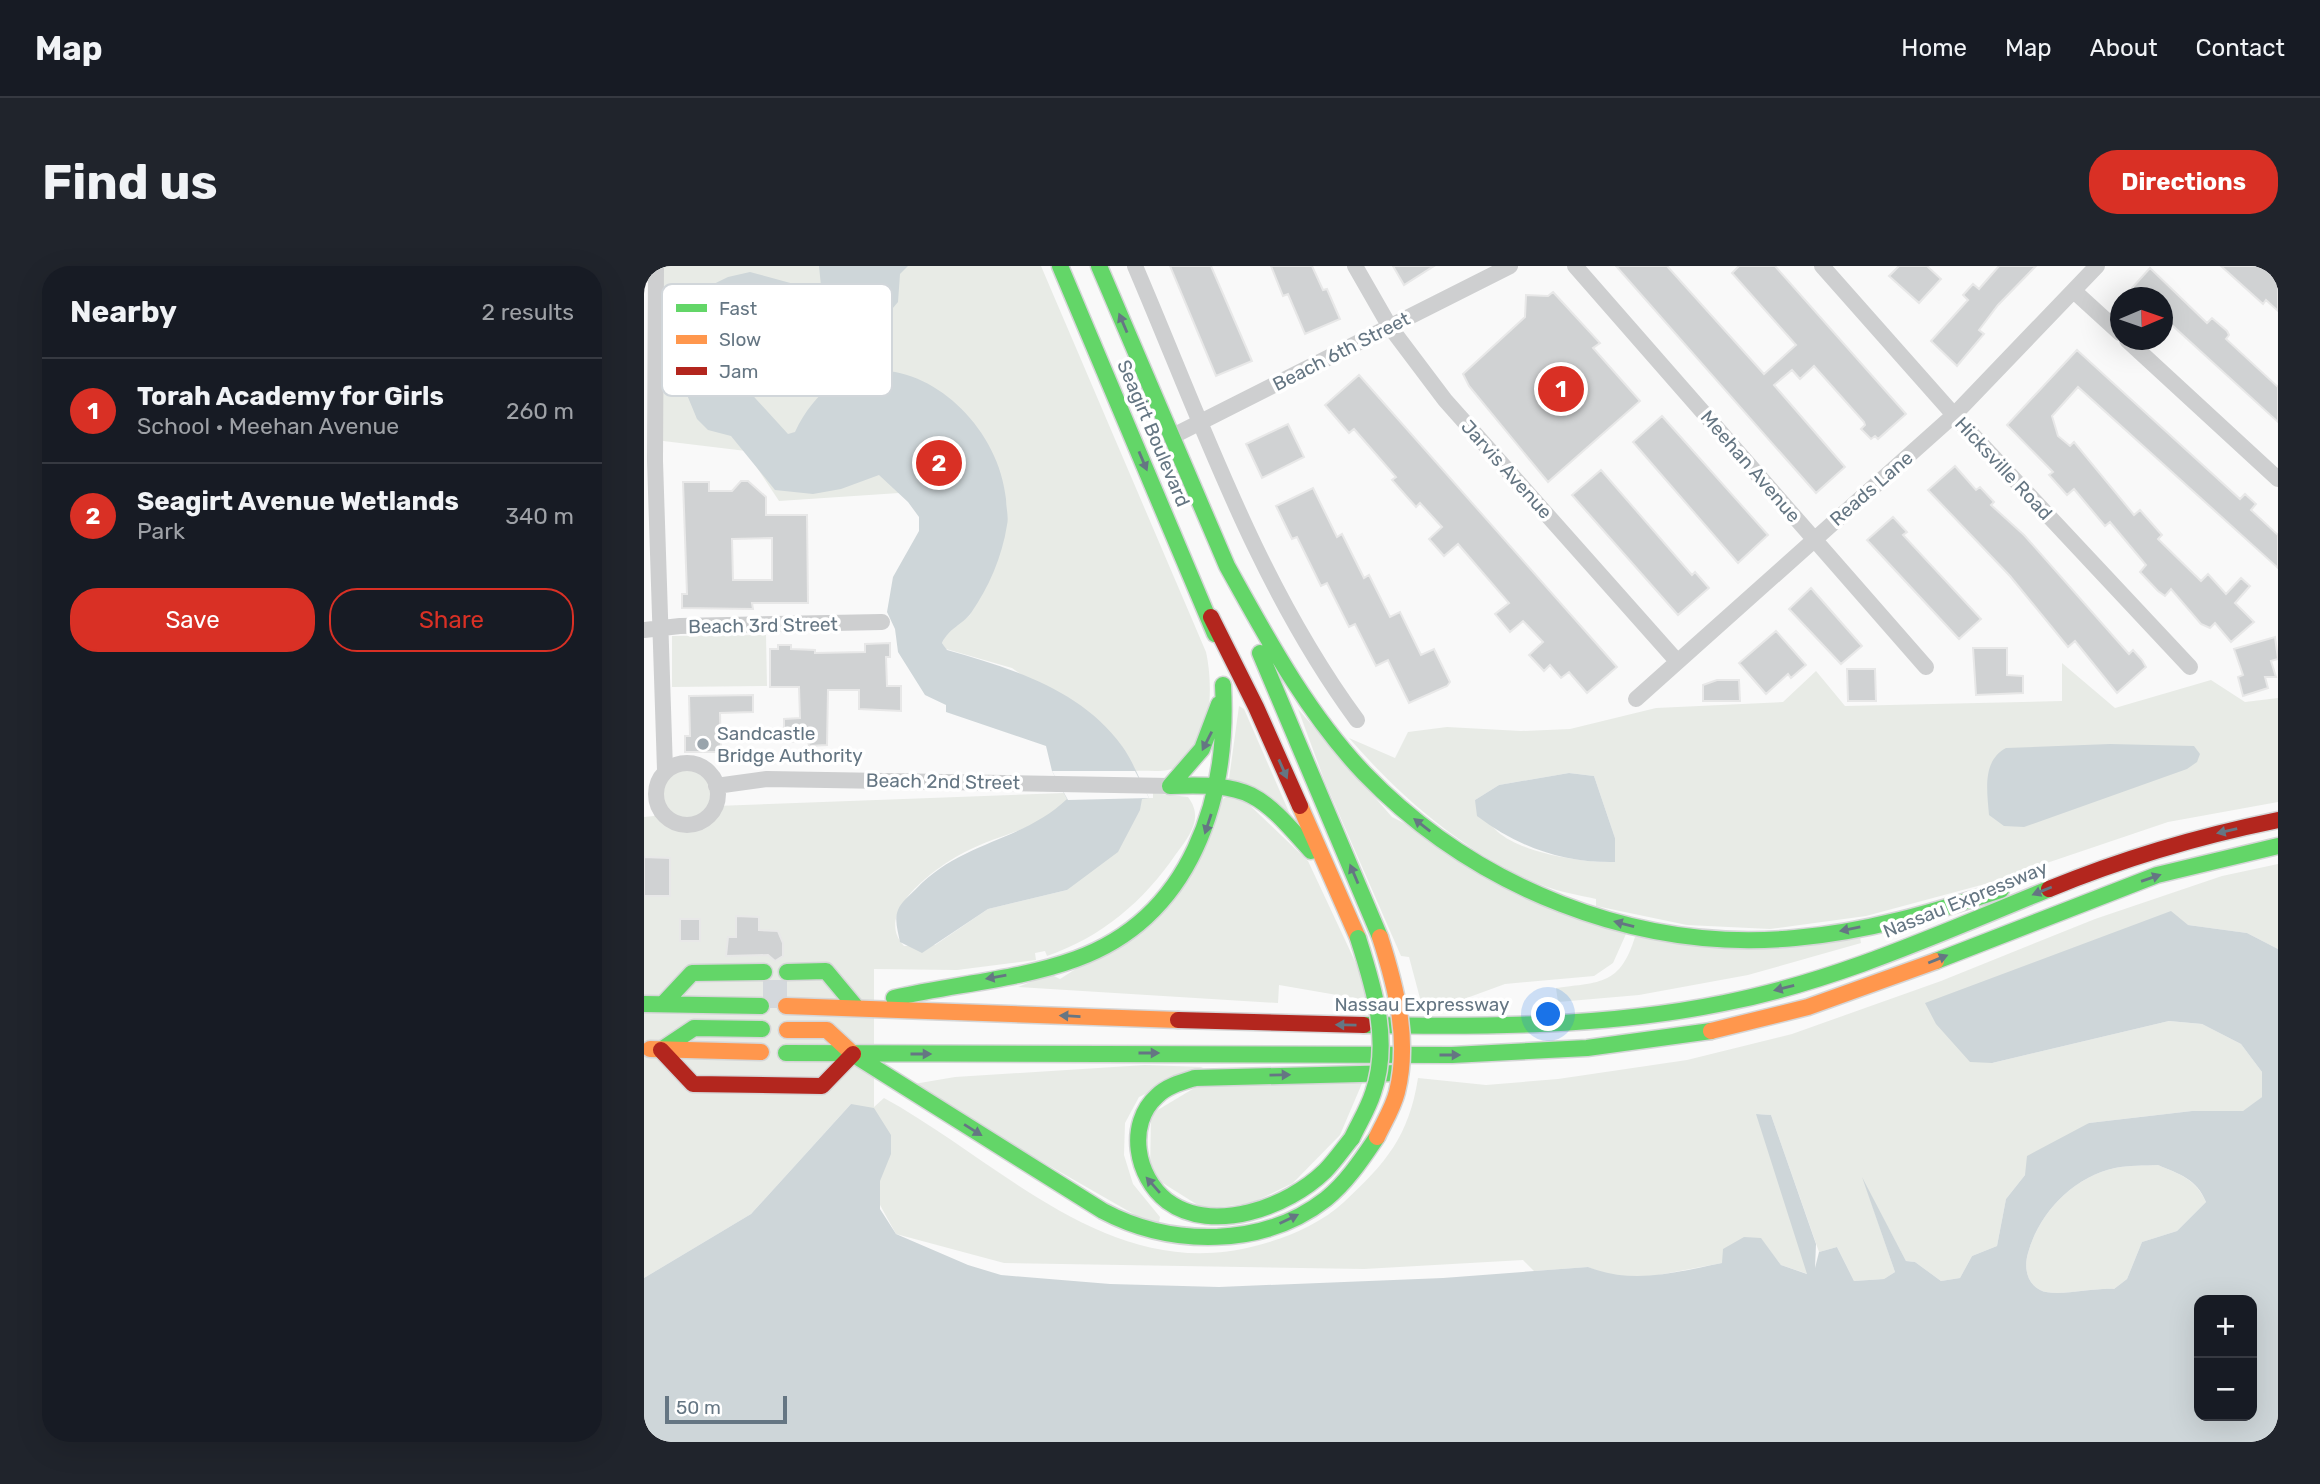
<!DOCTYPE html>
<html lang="en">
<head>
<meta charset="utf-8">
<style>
	body { margin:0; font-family:Rubik,sans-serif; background:#20242c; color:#f1f3f6 }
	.controls { position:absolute; right:21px; bottom:21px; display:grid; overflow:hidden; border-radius:14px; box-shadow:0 7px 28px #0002 }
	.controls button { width:63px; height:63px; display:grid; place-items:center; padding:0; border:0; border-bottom:2px solid #363941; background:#171b24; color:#f1f3f6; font:35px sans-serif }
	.compass { position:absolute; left:1466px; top:21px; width:63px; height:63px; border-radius:50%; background:#171b24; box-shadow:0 7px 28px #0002; rotate:88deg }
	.scale { position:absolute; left:21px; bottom:18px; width:122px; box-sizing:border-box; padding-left:7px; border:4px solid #657683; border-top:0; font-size:19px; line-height:24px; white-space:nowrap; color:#657683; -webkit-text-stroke:5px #fff; paint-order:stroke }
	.you { position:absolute; left:905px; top:749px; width:24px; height:24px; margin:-18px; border:5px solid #fff; border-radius:50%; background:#1a73e8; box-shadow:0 0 0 10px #1a73e833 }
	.badge { display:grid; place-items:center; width:46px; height:46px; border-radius:50%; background:#d93025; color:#fff; font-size:23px; font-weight:700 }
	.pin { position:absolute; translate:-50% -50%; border:4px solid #fff; box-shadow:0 2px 7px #0006 }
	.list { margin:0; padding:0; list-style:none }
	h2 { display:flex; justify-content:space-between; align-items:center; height:91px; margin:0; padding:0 28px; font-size:30px }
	h2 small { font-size:23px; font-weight:400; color:#9ea1a6 }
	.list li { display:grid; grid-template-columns:46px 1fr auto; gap:21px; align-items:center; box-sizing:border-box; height:105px; padding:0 28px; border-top:2px solid #363941 }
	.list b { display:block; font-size:26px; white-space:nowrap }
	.list p { margin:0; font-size:23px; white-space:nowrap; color:#9ea1a6 }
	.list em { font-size:23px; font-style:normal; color:#9ea1a6 }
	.actions { display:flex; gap:14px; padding:21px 28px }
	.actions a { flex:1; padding:16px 0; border:2px solid #d93025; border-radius:28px; text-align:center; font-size:24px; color:#d93025 }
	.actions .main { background:#d93025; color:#fff }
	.map { position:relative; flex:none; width:1634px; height:1176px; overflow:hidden; border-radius:28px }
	header { display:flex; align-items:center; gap:42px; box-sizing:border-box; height:98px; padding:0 35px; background:#171b24; border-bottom:2px solid #363941 }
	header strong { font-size:33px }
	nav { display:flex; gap:38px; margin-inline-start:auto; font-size:24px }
	.intro { display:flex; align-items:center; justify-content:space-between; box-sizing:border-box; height:168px; padding:0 42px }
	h1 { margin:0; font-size:49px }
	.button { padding:18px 32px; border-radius:28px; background:#d93025; color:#fff; font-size:24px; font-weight:700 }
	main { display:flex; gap:42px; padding:0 42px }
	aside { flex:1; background:#171b24; border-radius:28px; box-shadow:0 7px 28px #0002 }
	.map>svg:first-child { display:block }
	.green { fill:#e8ebe6; fill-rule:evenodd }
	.water { fill:#ced6d9; fill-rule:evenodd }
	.pier { fill:#f9f9f9 }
	.building { fill:#d0d2d3; stroke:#e8e8e8; stroke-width:2; fill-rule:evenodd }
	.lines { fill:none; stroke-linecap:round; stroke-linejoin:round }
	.highway-tunnel { stroke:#d4d8dc; stroke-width:28; stroke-dasharray:28 14; stroke-linecap:butt }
	.fast-casing { stroke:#d5d6d7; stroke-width:19 }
	.slow-casing { stroke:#d5d6d7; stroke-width:19 }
	.jam-casing { stroke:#d5d6d7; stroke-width:19 }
	.street { stroke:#cecfd0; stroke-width:16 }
	.fast { stroke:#63d668; stroke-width:16 }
	.slow { stroke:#ff974d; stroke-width:16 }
	.jam { stroke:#b3261e; stroke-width:16 }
	.fast-bridge-casing { stroke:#d5d6d6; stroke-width:19; stroke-linecap:butt }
	.slow-bridge-casing { stroke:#d5d6d6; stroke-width:19; stroke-linecap:butt }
	.fast-bridge { stroke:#63d668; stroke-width:16 }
	.slow-bridge { stroke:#ff974d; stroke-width:16 }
	.oneway { fill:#657683 }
	.poi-dot { fill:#99a4ac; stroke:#fff; stroke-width:2.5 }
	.labels { text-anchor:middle; stroke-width:7; stroke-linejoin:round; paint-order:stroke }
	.street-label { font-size:19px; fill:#657683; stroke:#fff }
	.poi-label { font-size:19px; fill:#657683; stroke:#fff; text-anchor:start }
	.key { fill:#fff; stroke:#d1d6da; stroke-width:2 }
	.key-label { font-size:19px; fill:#657683 }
</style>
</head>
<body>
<header>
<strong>Map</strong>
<nav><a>Home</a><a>Map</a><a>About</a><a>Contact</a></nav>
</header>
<div class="intro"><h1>Find us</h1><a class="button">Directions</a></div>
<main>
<aside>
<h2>Nearby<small>2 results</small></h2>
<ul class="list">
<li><span class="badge">1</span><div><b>Torah Academy for Girls</b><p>School · Meehan Avenue</p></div><em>260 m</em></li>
<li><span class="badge">2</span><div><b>Seagirt Avenue Wetlands</b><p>Park</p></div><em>340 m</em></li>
</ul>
<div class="actions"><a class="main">Save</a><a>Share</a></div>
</aside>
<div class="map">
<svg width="1634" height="1176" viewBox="0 0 1634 1176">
	<rect width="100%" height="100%" fill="#f9f9f9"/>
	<path class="green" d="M 12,0 L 397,0 L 562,386 C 570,421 569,494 524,504 C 513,506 501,504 491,505 L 477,479 L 368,402 L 302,383 L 298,377 L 303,366 L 326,349 L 360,220 L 135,235 L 102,185 L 11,174 Z
		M 122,369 L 123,420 L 28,421 L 28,370 Z
		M 1418,397 L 1471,442 L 1567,414 L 1601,436 L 1634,432 L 1634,536 L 1524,556 L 1341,618 L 1222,650 L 1126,663 L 1043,659 L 952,640 L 952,633 C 935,629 916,626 900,620 C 823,589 759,534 705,472 L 751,492 L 764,466 L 803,461 L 877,465 L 926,463 L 1012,442 L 1139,436 L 1172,405 L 1201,440 L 1418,435 ZM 925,507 L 950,510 L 971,572 L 970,596 C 938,597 878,587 854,566 C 845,558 838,544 831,534 L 855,519 Z
		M 595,440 L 600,443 L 648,553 L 585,513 Z
		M 654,443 L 748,551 L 982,668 L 969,697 L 950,710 L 861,718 L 820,733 L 777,736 L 765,691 L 757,690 L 681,516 Z
		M 43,497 C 67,501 74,518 72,540 L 420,527 L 424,534 C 416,540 407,549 398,554 C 374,567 347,572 323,585 C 296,598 227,646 260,680 L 291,679 L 344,643 L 423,624 L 498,532 L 509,532 L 509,527 L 544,531 C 560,552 546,569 532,588 C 500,635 458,671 403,690 L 401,685 L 391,687 L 392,694 L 313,704 L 230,703 L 230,841 L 240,832 C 357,896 466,1018 611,980 C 643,972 676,958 700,936 C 742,897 765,870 774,812 L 842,819 L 914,813 L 1043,794 L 1148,768 L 1297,715 L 1451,653 L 1578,610 L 1634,598 L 1634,683 L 1603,667 L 1544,659 L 1348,797 L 1525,755 L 1558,758 L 1597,778 L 1618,806 L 1618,831 L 1600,845 L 1548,845 L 1445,857 L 1381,909 L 1362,933 L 1353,980 L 1328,990 L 1316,1012 L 1297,1015 L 1271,996 L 1262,995 L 1221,918 L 1251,1006 L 1240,1013 L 1210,1015 L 1193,981 L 1175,986 L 1127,849 L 1113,848 L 1164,1008 L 1137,999 L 1117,973 L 1078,997 L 999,1012 L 961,1008 L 944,1001 L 890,1005 L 879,994 L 720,1003 L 360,997 L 252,968 L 236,939 L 236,915 L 207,838 L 107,948 L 0,1012 L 0,551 L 20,549 C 6,525 16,502 43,497 Z
		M 593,527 L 664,595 L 717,708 L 722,734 L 635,719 L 634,737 L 374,721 L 406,708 L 416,713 L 486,668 L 580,532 Z
		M 991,671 L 1216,671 L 1217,677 L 1104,709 L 995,729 L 914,736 L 912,722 C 957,716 976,719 991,671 Z
		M 501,799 L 559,801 L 495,831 L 481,857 L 480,889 L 489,918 L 516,951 L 514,962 L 264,819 L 311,811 Z
		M 562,815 L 719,815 L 696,869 L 649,917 L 608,937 L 560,943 L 506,909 L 507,848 Z
		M 1514,899 C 1535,908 1552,913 1562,936 L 1533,965 L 1498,976 L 1483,1013 L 1470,1023 C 1451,1021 1411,1032 1396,1024 C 1382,1017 1380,1000 1384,987 C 1395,947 1429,911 1471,902 C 1485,899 1500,900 1514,899 Z"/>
	<path class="water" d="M 175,0 L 264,0 L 256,8 L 254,36 L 243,49 L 218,61 L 165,77 L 83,54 L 75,59 L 82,105 L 91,117 L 101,121 L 144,168 L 151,166 C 210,42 351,127 362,233 C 362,242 365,251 363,259 C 358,291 345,321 327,347 C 318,359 305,362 298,377 L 303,384 C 366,402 437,423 478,480 C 489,495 496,515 505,532 L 498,533 L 496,544 L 474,586 L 423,624 L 344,643 L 278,687 L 256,676 C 254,666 250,653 254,644 C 257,636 266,629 272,623 C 317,575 378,576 423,533 L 408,505 L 402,480 L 302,446 L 302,439 L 281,429 L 254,386 L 251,363 L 243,346 L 249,311 L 275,265 L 275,251 L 264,236 L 235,209 L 197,223 L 169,228 L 131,224 L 87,170 L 64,164 L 53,153 L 36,112 L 32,89 L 40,64 L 43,31 L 84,11 L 106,6 L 172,24 L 177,20 Z
		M 1466,478 L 1550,480 L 1556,488 L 1553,496 L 1543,503 L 1380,561 L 1360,560 L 1345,549 C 1343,524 1338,495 1362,482 Z
		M 925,507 L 950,510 L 971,572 L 971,596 C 919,597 874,581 833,550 L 831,534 L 855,519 Z
		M 1527,645 L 1544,659 L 1603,667 L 1634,683 L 1634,1176 L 0,1176 L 0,1012 L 107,948 L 207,838 L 230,842 L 247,869 L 247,888 L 236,915 L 236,943 L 252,968 L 324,999 L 357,1009 L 466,1018 L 575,1021 L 799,1012 L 944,1001 C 990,1019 1032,1006 1078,997 L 1079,983 L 1100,971 L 1117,972 L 1137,999 L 1163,1008 L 1112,848 L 1127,849 L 1172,978 L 1171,1002 L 1175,986 L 1193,981 L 1210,1015 L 1240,1013 L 1251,1006 L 1218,911 L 1262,995 L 1271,996 L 1297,1015 L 1316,1012 L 1328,990 L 1353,980 L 1362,933 L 1381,909 L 1383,890 L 1445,857 L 1548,845 L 1599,845 L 1618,831 L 1618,806 L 1597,778 L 1558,758 L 1525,755 L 1348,797 L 1326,796 L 1292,758 L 1281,737 ZM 1514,899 C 1535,908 1553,913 1562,936 L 1533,965 L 1498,976 L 1483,1013 L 1470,1023 C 1451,1021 1411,1032 1396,1024 C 1382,1017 1380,1000 1384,987 C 1395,947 1429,911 1471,902 C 1485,899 1500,900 1514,899 ZM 1555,1034 L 1608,1034 L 1608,1150 L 1555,1150 Z"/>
	<path class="pier" d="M 408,505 L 491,505 L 505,532 L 424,534 Z"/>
	<path class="building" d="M 526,0 L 567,0 L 608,95 L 572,110 Z
		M 627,0 L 668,0 L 679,24 L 683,23 L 696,53 L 661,68 L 644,28 L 639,30 Z
		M 749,0 L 790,0 L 760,19 Z
		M 972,0 L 1023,0 L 1120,108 L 1152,79 L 1088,7 L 1095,0 L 1131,0 L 1262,148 L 1234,173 L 1231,170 L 1227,173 L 1217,163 L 1221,159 L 1220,156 L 1170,100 L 1156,113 L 1148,104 L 1130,119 L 1201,201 L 1172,227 Z
		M 1255,0 L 1283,0 L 1297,13 L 1275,37 L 1245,10 Z
		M 1355,0 L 1392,0 L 1354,39 L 1335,64 L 1340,68 L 1313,100 L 1287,75 L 1324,34 L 1319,29 L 1329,18 L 1335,23 Z
		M 1577,0 L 1634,0 L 1634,45 L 1622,34 L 1619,38 Z
		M 1506,2 L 1563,57 L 1568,52 L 1583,65 L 1585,69 L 1582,73 L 1634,121 L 1634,156 L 1518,50 L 1518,32 L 1498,32 L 1488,22 Z
		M 909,26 L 956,77 L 949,82 L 996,135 L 904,216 L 825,120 L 819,108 L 881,51 L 882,29 L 904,30 Z
		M 1433,84 L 1596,233 L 1601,228 L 1612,238 L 1607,244 L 1634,269 L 1634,302 L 1434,121 L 1408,150 L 1414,170 L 1426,180 L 1430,176 L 1490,249 L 1496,244 L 1518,269 L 1514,273 L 1557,315 L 1564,308 L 1582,328 L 1597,312 L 1606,320 L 1591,337 L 1610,356 L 1587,376 L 1571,357 L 1566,362 L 1557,358 L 1527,323 L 1521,330 L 1514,325 L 1496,306 L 1502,299 L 1466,256 L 1461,260 L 1430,223 L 1423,229 L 1405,209 L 1409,206 L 1363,159 Z
		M 715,109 L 973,401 L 943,427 L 925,406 L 917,412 L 906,399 L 900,405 L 885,389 L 899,376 L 879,355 L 866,366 L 851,348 L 865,337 L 814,278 L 800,290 L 785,273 L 798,261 L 776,237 L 772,241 L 748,214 L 752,211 L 710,163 L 705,167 L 681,139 Z
		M 1018,150 L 1124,269 L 1094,297 L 989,176 Z
		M 644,158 L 660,191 L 618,212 L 602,178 Z
		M 1311,200 L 1332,224 L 1336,221 L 1350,236 L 1347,239 L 1380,269 L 1485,388 L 1489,384 L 1498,394 L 1502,401 L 1473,427 L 1431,375 L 1424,381 L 1366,310 L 1284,224 Z
		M 957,204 L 1048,309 L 1051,306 L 1065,322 L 1034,349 L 928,229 Z
		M 97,215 L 104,215 L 122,231 L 122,249 L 163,249 L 164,337 L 108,337 L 109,343 L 38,342 L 38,328 L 43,328 L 39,216 L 65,216 L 65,225 L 88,225 ZM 128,272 L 128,314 L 89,314 L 88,273 Z
		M 669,222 L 693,271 L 698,268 L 720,312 L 725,309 L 746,351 L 756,346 L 777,389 L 790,383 L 806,416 L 803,420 L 765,437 L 744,394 L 732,400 L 711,358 L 705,361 L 683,317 L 677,320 L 653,271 L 648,273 L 632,240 Z
		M 1249,251 L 1263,266 L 1259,269 L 1337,353 L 1315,373 L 1223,274 Z
		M 1167,322 L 1218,380 L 1197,398 L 1145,343 Z
		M 1132,365 L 1162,399 L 1147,412 L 1144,408 L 1122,428 L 1095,397 Z
		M 1631,371 L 1634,393 L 1627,395 L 1632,411 L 1621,411 L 1624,422 L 1599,430 L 1594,411 L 1599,409 L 1590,383 Z
		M 246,377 L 246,391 L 242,391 L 243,420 L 257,420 L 257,445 L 215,443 L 215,424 L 184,424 L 183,479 L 165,480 L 164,475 L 140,476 L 140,453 L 156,452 L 155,421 L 126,421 L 126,383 L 134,383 L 134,379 L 147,379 L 147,383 L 171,384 L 171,387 L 221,386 L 221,378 Z
		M 1329,382 L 1363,382 L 1363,409 L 1379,410 L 1379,427 L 1332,429 Z
		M 1203,403 L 1231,403 L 1232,435 L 1204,435 Z
		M 1073,414 L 1095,414 L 1096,435 L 1059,435 L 1059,419 Z
		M 109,429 L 109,446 L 76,447 L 77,486 L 41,486 L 41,470 L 46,470 L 45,430 Z
		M 0,591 L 26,592 L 26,630 L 0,630 Z
		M 92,650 L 115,651 L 115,664 L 134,665 L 139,677 L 139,690 L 131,695 L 124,689 L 82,690 L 84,671 L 92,671 Z
		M 36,653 L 56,653 L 56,675 L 36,675 Z"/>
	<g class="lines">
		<path class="highway-tunnel" d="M 119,728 L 143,728"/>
		<g class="fast-casing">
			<path id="fast" d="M 416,0 L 571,368
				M 455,0 L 583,300
				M 583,300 C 623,372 663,447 720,507 C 830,621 992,687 1151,672 C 1222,666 1290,646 1357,624
				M 616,387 L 736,671
				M 526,520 L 558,483 L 575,438
				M 526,520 C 606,517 615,526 667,585
				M 1292,695 L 1513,609 L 1634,580
				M 143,706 L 182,705 L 212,741
				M 250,732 C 310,718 374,714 432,693 C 548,651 585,532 579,419
				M 0,738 L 117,740
				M 19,738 L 48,707 L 120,706
				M 720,759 C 840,761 962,761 1080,737 C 1193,715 1299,666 1405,623
				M 17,784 L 50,762 L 118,763
				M 142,787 L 808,789 L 943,782 L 1067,765
				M 207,787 L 459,945 C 527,981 619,982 682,933 C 703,916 718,893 733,871
				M 708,872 C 699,883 691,895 681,905 C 644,941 569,969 523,935 C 492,911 482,858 513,830 C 523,820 538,816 551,812 L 756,807"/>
		</g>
		<g class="slow-casing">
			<path id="slow" d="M 656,540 L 714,672
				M 142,740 L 534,754
				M 143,764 L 183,764 L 209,788
				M 1067,765 L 1164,741 L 1292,695
				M 6,783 L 117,786"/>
		</g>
		<g class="jam-casing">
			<path id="jam" d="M 567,351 L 612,441 L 656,540
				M 1405,623 C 1480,592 1555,570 1634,554
				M 534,754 L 720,759
				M 17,784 L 49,818 L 178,820 L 209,788"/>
		</g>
		<path class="street" d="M 12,0 L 11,195 L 21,504
			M 491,0 C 557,154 613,318 713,454
			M 711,0 L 746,61 L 801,134 L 1032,394
			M 931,0 L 1282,401
			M 1178,0 L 1310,149 L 1546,401
			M 1431,26 L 1476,67
			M 1483,74 L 1634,213
			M 527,171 L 866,0
			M 0,364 L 36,360 L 238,356
			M 992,433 L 1310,149 L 1453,0
			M12 528a31 31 0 1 1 62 0a31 31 0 1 1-62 0Z
			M 72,520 L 123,513 L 526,520"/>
		<use href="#fast" class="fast"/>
		<use href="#slow" class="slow"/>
		<use href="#jam" class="jam"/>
		<g class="fast-bridge-casing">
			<path id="fast-bridge" d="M 708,872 C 715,857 724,843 729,827 C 747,776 730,722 714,672"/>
		</g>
		<g class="slow-bridge-casing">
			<path id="slow-bridge" d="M 733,871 C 740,856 749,842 753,826 C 766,774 752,721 736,671"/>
		</g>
		<use href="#fast-bridge" class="fast-bridge"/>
		<use href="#slow-bridge" class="slow-bridge"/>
	</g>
	<defs><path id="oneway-solid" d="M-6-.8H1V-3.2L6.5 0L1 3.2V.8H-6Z" transform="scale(1.75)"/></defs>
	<g class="oneway">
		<use href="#oneway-solid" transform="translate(479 57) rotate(-113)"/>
		<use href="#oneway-solid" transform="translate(499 195) rotate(67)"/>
		<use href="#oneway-solid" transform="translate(563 475) rotate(117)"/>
		<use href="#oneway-solid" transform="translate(639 503) rotate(66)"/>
		<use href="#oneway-solid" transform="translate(564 558) rotate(108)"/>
		<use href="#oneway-solid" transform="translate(778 559) rotate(-142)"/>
		<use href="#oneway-solid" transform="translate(1583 565) rotate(167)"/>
		<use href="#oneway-solid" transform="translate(710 608) rotate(-113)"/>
		<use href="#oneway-solid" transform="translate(1507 612) rotate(-19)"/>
		<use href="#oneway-solid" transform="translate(1398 625) rotate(158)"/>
		<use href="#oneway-solid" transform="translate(980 658) rotate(-165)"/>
		<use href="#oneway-solid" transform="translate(1206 663) rotate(169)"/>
		<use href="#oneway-solid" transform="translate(1294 693) rotate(-22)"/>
		<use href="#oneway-solid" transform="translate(352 711) rotate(170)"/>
		<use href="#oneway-solid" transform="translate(1140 722) rotate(166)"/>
		<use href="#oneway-solid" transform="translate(426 750) rotate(-177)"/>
		<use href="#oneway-solid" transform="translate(702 759) rotate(-179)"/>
		<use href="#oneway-solid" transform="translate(505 787)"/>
		<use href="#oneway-solid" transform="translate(277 788)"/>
		<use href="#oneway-solid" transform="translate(806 789)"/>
		<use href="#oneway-solid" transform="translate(636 809) rotate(-1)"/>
		<use href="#oneway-solid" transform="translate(329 864) rotate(32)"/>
		<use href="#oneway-solid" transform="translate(509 919) rotate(-131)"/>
		<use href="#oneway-solid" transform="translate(645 953) rotate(-26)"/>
	</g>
	<circle class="poi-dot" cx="59" cy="478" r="7"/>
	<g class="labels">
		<g class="street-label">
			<text transform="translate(697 85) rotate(-27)" y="7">Beach 6th Street</text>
			<text transform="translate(510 167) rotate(67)" y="7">Seagirt Boulevard</text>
			<text transform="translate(1107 200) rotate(49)" y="7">Meehan Avenue</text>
			<text transform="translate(1360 202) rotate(47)" y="7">Hicksville Road</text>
			<text transform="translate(863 203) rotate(48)" y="7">Jarvis Avenue</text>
			<text transform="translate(1227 222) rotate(-41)" y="7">Reads Lane</text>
			<text transform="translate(119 359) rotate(-1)" y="7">Beach 3rd Street</text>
			<text transform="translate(299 515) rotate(1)" y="7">Beach 2nd Street</text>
			<text transform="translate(1321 633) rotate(-22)" y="7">Nassau Expressway</text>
			<text x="778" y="745">Nassau Expressway</text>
		</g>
		<g class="poi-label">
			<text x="73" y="474">Sandcastle<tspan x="73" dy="22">Bridge Authority</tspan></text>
		</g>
	</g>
	<rect x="18" y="18" width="230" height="112" rx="10" class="key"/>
	<rect x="32" y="38" width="31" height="8" fill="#63d668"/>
	<rect x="32" y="69" width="31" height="9" fill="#ff974d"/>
	<rect x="32" y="101" width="31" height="8" fill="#b3261e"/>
	<g class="key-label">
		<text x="75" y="49">Fast</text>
		<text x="75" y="80">Slow</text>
		<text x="75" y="112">Jam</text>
	</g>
</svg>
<div class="controls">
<button>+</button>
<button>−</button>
</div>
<svg class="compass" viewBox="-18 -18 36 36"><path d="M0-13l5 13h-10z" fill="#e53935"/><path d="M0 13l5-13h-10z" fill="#9ea1a6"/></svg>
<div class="scale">50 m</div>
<div class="you"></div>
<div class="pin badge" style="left:917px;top:123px">1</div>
<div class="pin badge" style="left:295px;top:197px">2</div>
</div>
</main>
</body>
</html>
